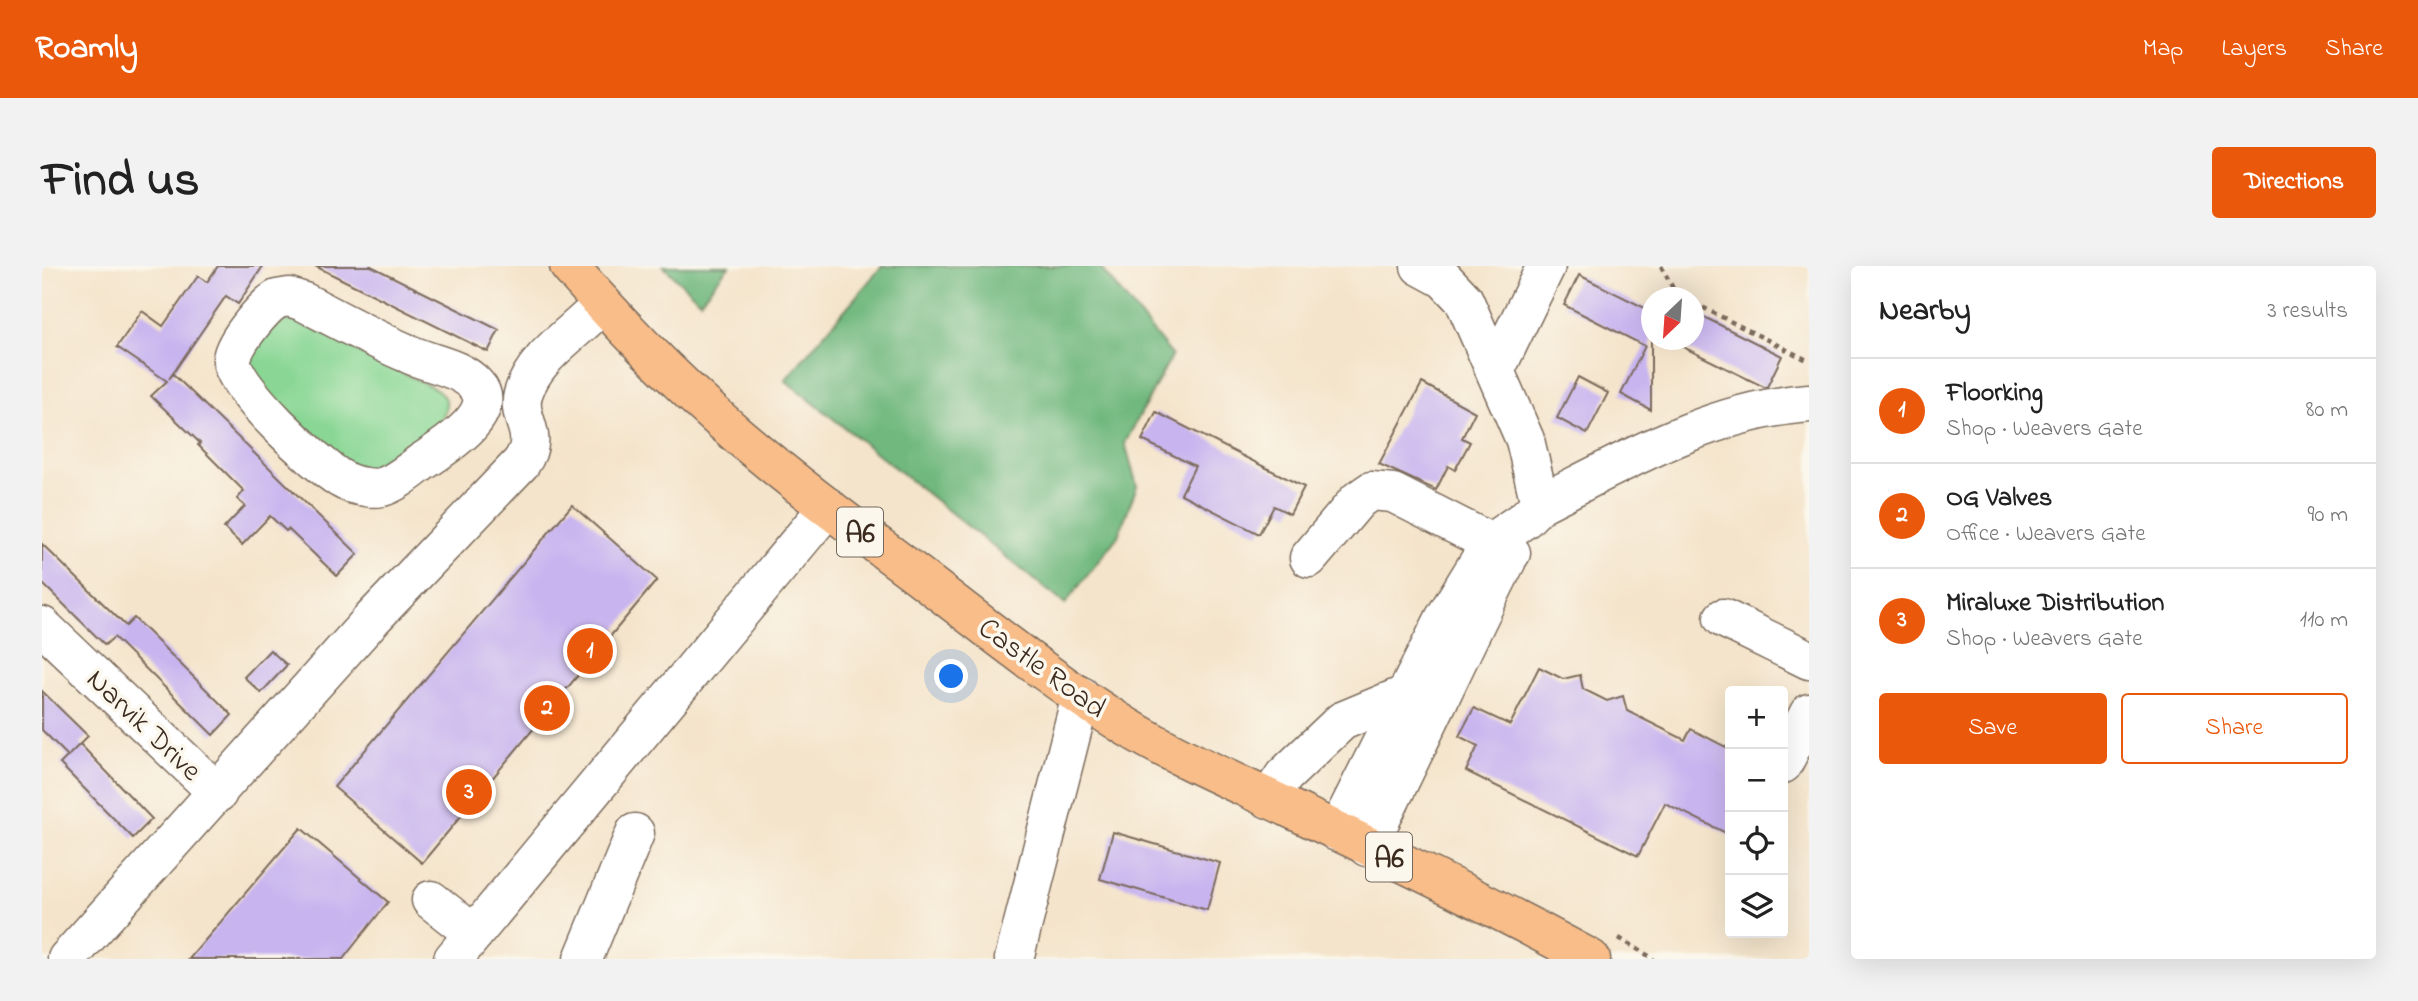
<!DOCTYPE html>
<html lang="en">
<head>
<meta charset="utf-8">
<style>
	body { margin:0; font-family:"Indie Flower",sans-serif; background:#f2f2f2; color:#222 }
	.controls { position:absolute; right:21px; bottom:21px; display:grid; overflow:hidden; border-radius:7px; box-shadow:0 7px 28px #0002 }
	.controls button { width:63px; height:63px; display:grid; place-items:center; padding:0; border:0; border-bottom:2px solid #e0e0e0; background:#fff; color:#222; font:35px sans-serif }
	.compass { position:absolute; left:1599px; top:21px; width:63px; height:63px; border-radius:50%; background:#fff; box-shadow:0 7px 28px #0002; rotate:205deg }
	.you { position:absolute; left:910px; top:411px; width:24px; height:24px; margin:-18px; border:5px solid #fff; border-radius:50%; background:#1a73e8; box-shadow:0 0 0 10px #1a73e833 }
	.badge { display:grid; place-items:center; width:46px; height:46px; border-radius:50%; background:#ea580c; color:#fff; font-size:23px; font-weight:700 }
	.pin { position:absolute; translate:-50% -50%; border:4px solid #fff; box-shadow:0 2px 7px #0006 }
	.list { margin:0; padding:0; list-style:none }
	h2 { display:flex; justify-content:space-between; align-items:center; height:91px; margin:0; padding:0 28px; font-size:30px }
	h2 small { font-size:23px; font-weight:400; color:#767676 }
	.list li { display:grid; grid-template-columns:46px 1fr auto; gap:21px; align-items:center; box-sizing:border-box; height:105px; padding:0 28px; border-top:2px solid #e0e0e0 }
	.list b { display:block; font-size:26px; white-space:nowrap }
	.list p { margin:0; font-size:23px; white-space:nowrap; color:#767676 }
	.list em { font-size:23px; font-style:normal; color:#767676 }
	.actions { display:flex; gap:14px; padding:21px 28px }
	.actions a { flex:1; padding:16px 0; border:2px solid #ea580c; border-radius:7px; text-align:center; font-size:24px; color:#ea580c }
	.actions .main { background:#ea580c; color:#fff }
	.icon { flex:none; width:38px; height:38px; fill:none; stroke:currentColor; stroke-width:2; stroke-linecap:round; stroke-linejoin:round }
	.map { position:relative; flex:none; width:1767px; height:693px; overflow:hidden; border-radius:7px }
	header { display:flex; align-items:center; gap:42px; box-sizing:border-box; height:98px; padding:0 35px; background:#ea580c; color:#fff }
	header strong { font-size:33px }
	nav { display:flex; gap:38px; margin-inline-start:auto; font-size:24px }
	.intro { display:flex; align-items:center; justify-content:space-between; box-sizing:border-box; height:168px; padding:0 42px }
	h1 { margin:0; font-size:49px }
	.button { padding:18px 32px; border-radius:7px; background:#ea580c; color:#fff; font-size:24px; font-weight:700 }
	main { display:flex; gap:42px; padding:0 42px }
	aside { flex:1; background:#fff; border-radius:7px; box-shadow:0 7px 28px #0002 }
	.map>svg:first-child { display:block }
	.green { fill:#8ad795; stroke:#62805a; stroke-width:2 }
	.forest { fill:#6fb87e; stroke:#55714e; stroke-width:2 }
	.building { fill:#c8b4ef }
	.lines { fill:none; stroke-linecap:round; stroke-linejoin:round }
	.minor-casing { stroke:#7c6b5b; stroke-width:41 }
	.major-casing { stroke:#7c6b5b; stroke-width:41 }
	.path { stroke:#7c6b5b; stroke-width:4.5; stroke-dasharray:5 5; stroke-linecap:butt }
	.minor { stroke:#fff; stroke-width:38 }
	.major { stroke:#f8bd89; stroke-width:38 }
	.labels { text-anchor:middle; stroke-width:7; stroke-linejoin:round; paint-order:stroke }
	.shield { fill:#fbf7ec; stroke:#75685c; stroke-width:2 }
	.shield-label { font-size:28px; font-weight:bold; fill:#3b2a1e }
	.street-label { font-size:30px; fill:#3b2a1e; stroke:#fbf7ec }
</style>
</head>
<body>
<header>
<strong>Roamly</strong>
<nav><a>Map</a><a>Layers</a><a>Share</a></nav>
</header>
<div class="intro"><h1>Find us</h1><a class="button">Directions</a></div>
<main>
<div class="map">
<svg width="1767" height="693" viewBox="0 0 1767 693">
	<rect width="100%" height="100%" fill="#fbf7ec"/>
	<filter id="ink" filterUnits="userSpaceOnUse"><feTurbulence type="fractalNoise" baseFrequency=".0143" numOctaves="2"/><feDisplacementMap in="SourceGraphic" scale="14" xChannelSelector="R" yChannelSelector="G"/><feConvolveMatrix kernelMatrix="1 2 1 2 8 2 1 2 1" color-interpolation-filters="sRGB"/></filter>
	<filter id="wash" filterUnits="userSpaceOnUse"><feTurbulence type="fractalNoise" baseFrequency=".00686" numOctaves="4" result="noise"/><feDisplacementMap in="SourceGraphic" scale="28" xChannelSelector="R" yChannelSelector="G"/><feGaussianBlur stdDeviation="1.57" result="paint"/><feColorMatrix in="noise" values="0 0 0 0 0 0 0 0 0 0 0 0 0 0 0 0 0 1.4 0 .05"/><feComposite in="paint" operator="in"/></filter>
	<g filter="url(#wash)">
		<rect width="100%" height="100%" fill="#f4e4cb"/>
		<path class="green" d="M 255,54 L 396,124 L 404,134 L 404,143 L 400,153 L 346,206 L 323,214 L 204,111 L 212,80 L 236,55 Z"/>
		<path class="forest" d="M 621,0 L 687,0 L 658,35 Z
			M 840,0 L 1057,0 L 1130,89 L 1083,177 L 1095,220 L 1076,270 L 1023,338 L 743,114 Z"/>
		<g id="blocks">
			<path class="building" d="M 176,0 L 221,0 L 196,38 L 184,30 L 127,113 L 131,108 L 316,288 L 295,310 L 246,263 L 244,265 L 228,250 L 200,279 L 182,262 L 203,240 L 195,233 L 202,225 L 156,179 L 158,177 L 109,130 L 125,115 L 75,81 L 100,45 L 121,60 L 156,10 L 165,16 Z
				M 273,0 L 329,0 L 457,64 L 446,86 Z
				M 1537,9 L 1609,45 L 1609,144 L 1579,128 L 1603,80 L 1522,39 Z
				M 1658,49 L 1740,90 L 1725,121 L 1722,121 L 1641,81 L 1645,74 L 1651,74 L 1651,60 Z
				M 1536,111 L 1566,127 L 1545,168 L 1515,152 Z
				M 1380,117 L 1433,146 L 1420,172 L 1428,176 L 1413,204 L 1406,200 L 1394,224 L 1337,198 Z
				M 1114,146 L 1262,221 L 1248,248 L 1232,240 L 1217,268 L 1139,228 L 1153,200 L 1100,174 Z
				M 530,239 L 615,314 L 380,597 L 292,521 Z
				M 0,278 L 84,360 L 92,352 L 190,449 L 171,469 L 72,371 L 63,379 L 0,317 Z
				M 228,384 L 245,399 L 219,427 L 202,411 Z
				M 1497,401 L 1521,413 L 1538,409 L 1541,423 L 1565,435 L 1581,430 L 1585,445 L 1643,474 L 1649,463 L 1688,483 L 1688,569 L 1623,537 L 1596,590 L 1424,505 L 1436,480 L 1417,470 L 1432,442 L 1468,459 Z
				M 0,425 L 46,470 L 27,489 L 38,478 L 110,553 L 91,572 L 18,498 L 26,490 L 0,464 Z
				M 259,562 L 346,636 L 301,693 L 147,693 Z
				M 1071,566 L 1178,597 L 1165,644 L 1058,613 Z"/>
		</g>
	</g>
	<g filter="url(#ink)">
		<use href="#blocks" fill-opacity="0" stroke="#7c6b5b" stroke-width="2"/>
		<g class="lines">
			<g class="minor-casing">
				<path id="minor" d="M 1378,0 L 1402,13 L 1422,34 L 1483,174 L 1498,238
					M 247,31 L 262,36 C 297,54 331,73 367,88 C 388,98 418,101 434,119 C 460,147 399,183 380,196 C 368,205 354,217 340,221 C 335,222 329,222 324,221 C 315,220 307,218 299,213 C 275,199 189,120 190,94 C 190,79 217,48 228,38 L 235,33 Z
					M 1454,103 L 1504,0
					M 1267,292 L 1316,234 L 1329,225 L 1351,227 L 1469,287
					M 1681,352 L 1767,394
					M 0,360 L 176,527
					M 1741,498 L 1767,447
					M 1227,533 L 1242,510 L 1300,455 L 1365,428
					M 1295,566 L 1402,353 L 1449,276 L 1483,253 L 1498,238 C 1583,195 1670,144 1767,137
					M 1325,581 C 1374,486 1417,388 1465,294
					M 389,634 L 432,668
					M 25,693 L 330,353 L 479,197 C 500,167 474,155 481,128 C 493,89 534,67 560,38
					M 411,693 L 786,241
					M 541,693 L 593,567
					M 972,693 L 1039,430"/>
			</g>
			<g class="major-casing">
				<path id="major" d="M 527,0 C 588,70 656,138 728,196 C 777,236 827,273 877,310 C 945,362 1012,416 1085,461 C 1136,492 1193,516 1247,542 C 1349,591 1450,639 1549,693"/>
			</g>
			<path class="path" d="M 1619,0 L 1634,28 L 1640,32
				M 1652,37 L 1767,95
				M 1577,672 L 1612,693"/>
			<use href="#minor" class="minor"/>
			<use href="#major" class="major"/>
		</g>
	</g>
	<g class="labels">
		<g class="shield">
			<rect x="795" y="241.5" width="46" height="49" rx="5"/>
			<rect x="1324" y="566.5" width="46" height="49" rx="5"/>
		</g>
		<g class="shield-label">
			<text x="818" y="276">A6</text>
			<text x="1347" y="601">A6</text>
		</g>
		<g class="street-label">
			<text transform="translate(1001 401) rotate(36)" y="10">Castle Road</text>
			<text transform="translate(103 458) rotate(44)" y="10">Narvik Drive</text>
		</g>
	</g>
</svg>
<div class="controls">
<button>+</button>
<button>−</button>
<button><svg class="icon" aria-label="locate" viewBox="0 0 24 24"><circle cx="12" cy="12" r="6"/><path d="M12 2v4M12 18v4M2 12h4M18 12h4"/></svg></button>
<button><svg class="icon" aria-label="layers" viewBox="0 0 24 24"><path d="M12 4l9 5-9 5-9-5zM3 14l9 5 9-5"/></svg></button>
</div>
<svg class="compass" viewBox="-18 -18 36 36"><path d="M0-13l5 13h-10z" fill="#e53935"/><path d="M0 13l5-13h-10z" fill="#767676"/></svg>
<div class="you"></div>
<div class="pin badge" style="left:548px;top:385px">1</div>
<div class="pin badge" style="left:505px;top:442px">2</div>
<div class="pin badge" style="left:427px;top:526px">3</div>
</div>
<aside>
<h2>Nearby<small>3 results</small></h2>
<ul class="list">
<li><span class="badge">1</span><div><b>Floorking</b><p>Shop · Weavers Gate</p></div><em>80 m</em></li>
<li><span class="badge">2</span><div><b>OG Valves</b><p>Office · Weavers Gate</p></div><em>90 m</em></li>
<li><span class="badge">3</span><div><b>Miraluxe Distribution</b><p>Shop · Weavers Gate</p></div><em>110 m</em></li>
</ul>
<div class="actions"><a class="main">Save</a><a>Share</a></div>
</aside>
</main>
</body>
</html>
